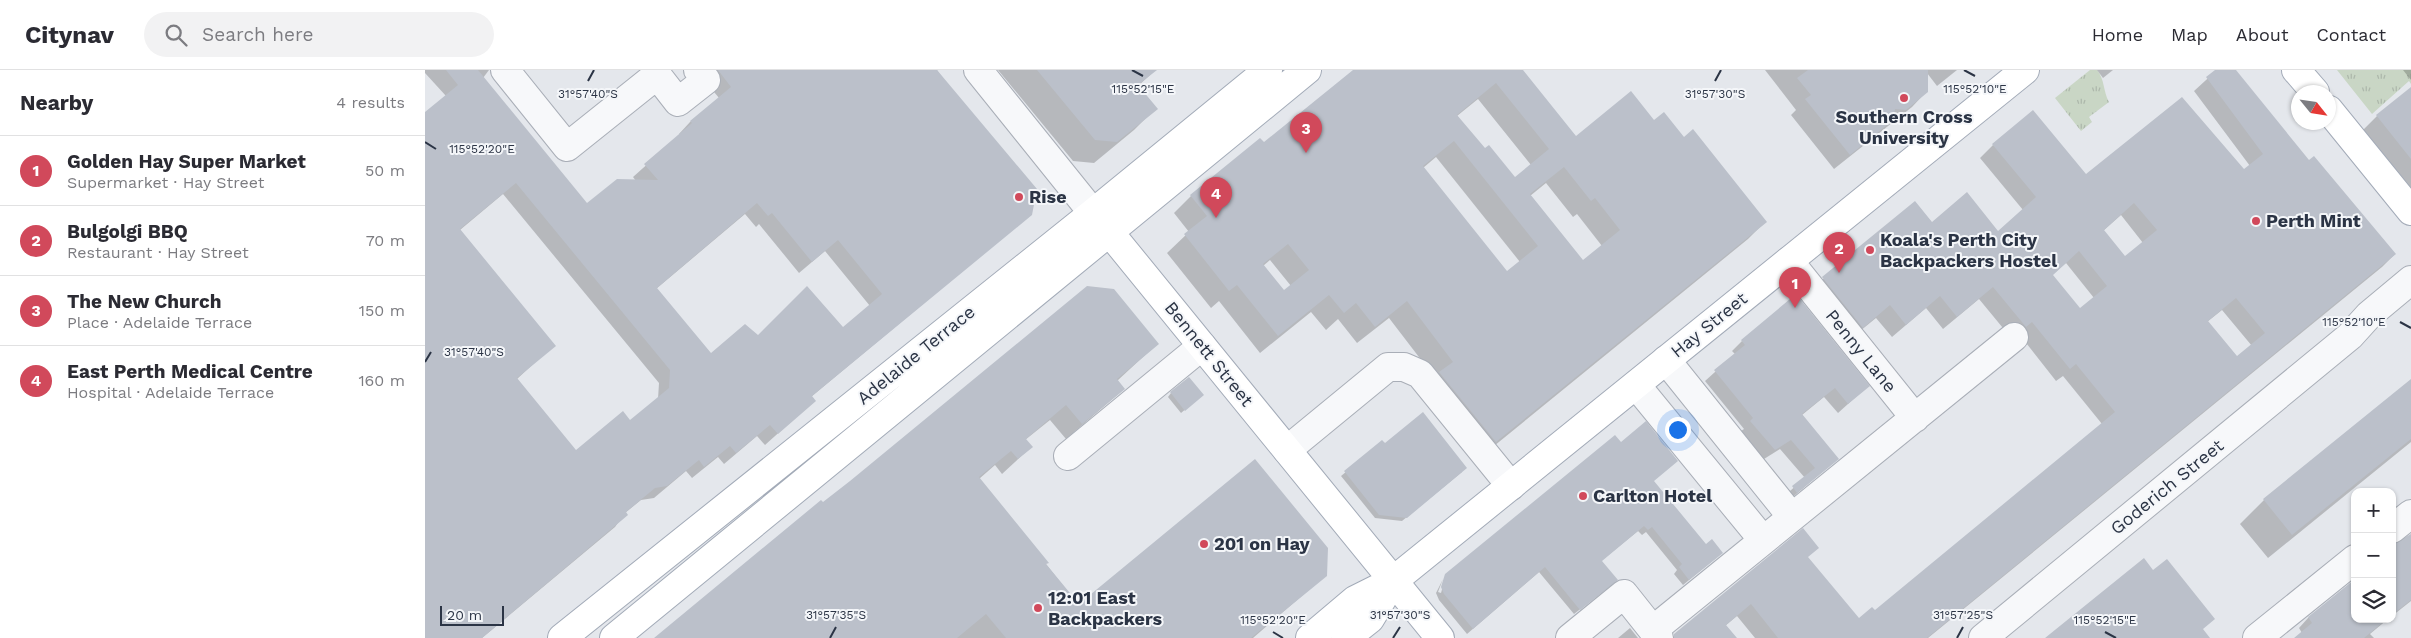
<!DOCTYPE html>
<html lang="en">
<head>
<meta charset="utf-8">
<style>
	body { margin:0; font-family:"Work Sans",sans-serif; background:#f2f2f3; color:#2b2b33 }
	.controls { position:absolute; right:15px; bottom:15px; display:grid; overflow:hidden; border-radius:10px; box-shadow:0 1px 4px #0004 }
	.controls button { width:45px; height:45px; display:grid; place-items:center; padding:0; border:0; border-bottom:1px solid #e1e1e2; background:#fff; color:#2b2b33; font:25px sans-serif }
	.compass { position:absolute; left:1866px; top:15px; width:45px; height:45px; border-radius:50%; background:#fff; box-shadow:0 1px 4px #0004; rotate:120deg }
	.scale { position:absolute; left:15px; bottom:12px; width:64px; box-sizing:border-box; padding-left:5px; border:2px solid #2b3445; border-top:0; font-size:14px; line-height:18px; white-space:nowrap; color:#2b3445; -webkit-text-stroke:4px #f4f6f9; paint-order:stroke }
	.you { position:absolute; left:1252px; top:359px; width:18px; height:18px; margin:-12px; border:4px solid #fff; border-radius:50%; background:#1a73e8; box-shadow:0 0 0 8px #1a73e833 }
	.badge { display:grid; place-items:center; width:32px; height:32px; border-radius:50%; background:#d1495b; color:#fff; font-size:16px; font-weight:700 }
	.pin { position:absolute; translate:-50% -41px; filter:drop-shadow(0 1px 2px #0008) }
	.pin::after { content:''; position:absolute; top:26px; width:18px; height:15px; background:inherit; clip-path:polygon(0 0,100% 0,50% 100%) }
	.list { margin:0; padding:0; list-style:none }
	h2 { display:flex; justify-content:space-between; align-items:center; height:65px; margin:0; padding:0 20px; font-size:21px }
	h2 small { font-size:16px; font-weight:400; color:#7c7c81 }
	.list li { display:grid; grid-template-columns:32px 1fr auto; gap:15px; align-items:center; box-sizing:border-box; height:70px; padding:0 20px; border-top:1px solid #e1e1e2 }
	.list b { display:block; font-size:19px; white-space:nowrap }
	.list p { margin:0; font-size:16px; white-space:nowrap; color:#7c7c81 }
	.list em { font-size:16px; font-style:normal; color:#7c7c81 }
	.icon { flex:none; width:28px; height:28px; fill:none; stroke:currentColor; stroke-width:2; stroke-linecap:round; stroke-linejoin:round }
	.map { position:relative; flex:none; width:1986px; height:568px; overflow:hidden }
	header { display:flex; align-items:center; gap:30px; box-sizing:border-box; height:70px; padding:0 25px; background:#fff; border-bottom:1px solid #e1e1e2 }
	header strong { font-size:24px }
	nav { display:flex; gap:28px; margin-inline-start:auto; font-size:18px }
	.search { width:350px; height:45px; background:#f2f2f3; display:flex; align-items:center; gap:12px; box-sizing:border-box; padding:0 18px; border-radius:28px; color:#7c7c81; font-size:19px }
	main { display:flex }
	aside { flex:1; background:#fff }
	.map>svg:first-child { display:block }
	.grass { fill:url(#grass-tufts) }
	.shadow { fill:#0003; fill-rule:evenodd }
	.building { fill:#bbc0ca; fill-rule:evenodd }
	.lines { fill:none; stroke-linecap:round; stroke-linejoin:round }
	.minor-casing { stroke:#a9aeb7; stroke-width:30 }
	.major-casing { stroke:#a3abb8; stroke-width:30 }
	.minor { stroke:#f7f8fa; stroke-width:28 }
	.major { stroke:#fff; stroke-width:28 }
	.ticks { fill:none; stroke:#2b3445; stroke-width:2 }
	.poi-dot { fill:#d1495b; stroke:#f4f6f9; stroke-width:2 }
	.labels { text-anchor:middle; stroke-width:4; stroke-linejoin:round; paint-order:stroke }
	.poi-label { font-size:18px; font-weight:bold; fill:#2b3445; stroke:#f4f6f9; text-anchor:start }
	.street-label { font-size:18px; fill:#2b3445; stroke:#f4f6f9 }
	.ticks-label { font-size:12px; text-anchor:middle; fill:#2b3445; stroke:#f4f6f9; stroke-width:4; stroke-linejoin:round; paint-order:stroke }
</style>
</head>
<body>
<header>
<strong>Citynav</strong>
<div class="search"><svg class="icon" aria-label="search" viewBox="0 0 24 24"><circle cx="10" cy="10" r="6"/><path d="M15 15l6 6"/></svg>Search here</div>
<nav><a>Home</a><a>Map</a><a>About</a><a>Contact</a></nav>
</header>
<main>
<aside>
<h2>Nearby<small>4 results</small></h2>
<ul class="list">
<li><span class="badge">1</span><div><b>Golden Hay Super Market</b><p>Supermarket · Hay Street</p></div><em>50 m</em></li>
<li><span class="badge">2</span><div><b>Bulgolgi BBQ</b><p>Restaurant · Hay Street</p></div><em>70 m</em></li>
<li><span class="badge">3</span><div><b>The New Church</b><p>Place · Adelaide Terrace</p></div><em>150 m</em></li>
<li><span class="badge">4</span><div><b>East Perth Medical Centre</b><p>Hospital · Adelaide Terrace</p></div><em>160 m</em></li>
</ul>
</aside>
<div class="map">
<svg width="1986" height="568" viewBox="0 0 1986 568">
	<defs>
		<pattern id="grass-tufts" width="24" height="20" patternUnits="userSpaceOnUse" patternTransform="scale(1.25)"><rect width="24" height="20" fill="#c9d6c5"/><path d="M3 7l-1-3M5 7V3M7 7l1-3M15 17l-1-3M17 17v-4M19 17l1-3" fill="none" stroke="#adb8ab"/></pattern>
	</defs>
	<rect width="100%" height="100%" fill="#e4e7ec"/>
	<path class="grass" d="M 1665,0 L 1672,0 C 1680,10 1678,21 1684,32 L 1664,47 L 1667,52 L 1656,61 L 1630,28 Z
		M 1912,0 L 1986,0 L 1986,14 L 1984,11 L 1947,44 Z"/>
	<path class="shadow" d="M 0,0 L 64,0 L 58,8 L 162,135 L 211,111 L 208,107 L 255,65 L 254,64 L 265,52 L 294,28 L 271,0 L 512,0 L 606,144 L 386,327 L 389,331 L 340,375 L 332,366 L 299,394 L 293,387 L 267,408 L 261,401 L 229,428 L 216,430 L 200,443 L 190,457 L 57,568 L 0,568 L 0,44 L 21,26 L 0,3 ZM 78,124 L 234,313 L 233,329 L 205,352 L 151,382 L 92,309 L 129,275 L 35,160 ZM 320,144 L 331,157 L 334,154 L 374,203 L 400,181 L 445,236 L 418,258 L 333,267 L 285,285 L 231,219 Z
		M 573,0 L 721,0 L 725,5 L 713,16 L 731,38 L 709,60 L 669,93 L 648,91 Z
		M 930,0 L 1096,0 L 1150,68 L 1229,51 L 1258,69 L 1340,152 L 1323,169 L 1053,389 L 1010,308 L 964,248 L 932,273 L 913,249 L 901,260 L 886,242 L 835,283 L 794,231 L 786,238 L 742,183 L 764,162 L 749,143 L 766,126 L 839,74 ZM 1053,29 L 1106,95 L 1090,109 L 1059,80 L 1032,46 ZM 1011,87 L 1095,192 L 1082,203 L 998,98 ZM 1121,113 L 1148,147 L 1152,144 L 1177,176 L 1157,192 L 1105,126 ZM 845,190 L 866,216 L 859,222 L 838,196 Z
		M 1340,0 L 1532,0 L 1512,16 L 1502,3 L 1502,21 L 1487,37 L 1409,99 L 1366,45 L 1371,40 Z
		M 1672,0 L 1688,0 L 1678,8 Z
		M 1792,0 L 1809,0 L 1883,91 L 1970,184 L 1957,197 L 1503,568 L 1330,568 L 1312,546 L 1300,556 L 1310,568 L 1246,568 L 1382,488 L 1434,550 L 1450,542 L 1677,354 L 1638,306 L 1631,311 L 1594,264 L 1587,269 L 1554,229 L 1518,259 L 1501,238 L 1467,267 L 1451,248 L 1424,270 L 1384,221 L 1490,132 L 1507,153 L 1573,163 L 1598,140 L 1555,88 L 1568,75 L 1661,106 L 1819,101 L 1825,96 L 1769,21 ZM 1696,145 L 1718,173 L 1699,188 L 1678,161 ZM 1641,193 L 1669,228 L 1654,240 L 1627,205 ZM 1797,240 L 1827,276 L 1812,288 L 1782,252 Z
		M 1978,0 L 1986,0 L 1986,10 Z
		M 1986,30 L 1986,121 L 1938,60 L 1952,46 Z
		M 1317,271 L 1443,316 L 1413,343 L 1399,327 L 1377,345 L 1412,389 L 1362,432 L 1358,427 L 1380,408 L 1355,379 L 1339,389 L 1316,361 L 1319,359 L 1280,311 L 1310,284 L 1307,281 Z
		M 732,274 L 692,311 L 699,319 L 641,369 L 625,350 L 600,370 L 606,377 L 590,392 L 577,404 L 570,395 L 554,409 L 654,536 L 901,505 L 828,568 L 233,568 L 398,434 Z
		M 1986,311 L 1986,372 L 1843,488 L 1815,454 L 1839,430 Z
		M 746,323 L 774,328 L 756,343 L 743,327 Z
		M 957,372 L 1037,402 L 977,451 L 950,448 L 916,406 Z
		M 1227,412 L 1291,488 L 1258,515 L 1249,504 L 1252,500 L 1221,462 L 1217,465 L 1213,461 L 1176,491 L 1186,515 L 1149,544 L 1114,502 L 1042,564 L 1014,530 L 1011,523 L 1018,509 L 1013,522 L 1016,523 L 1021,505 Z
		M 1986,465 L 1986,531 L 1967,546 L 1967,477 Z
		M 1930,511 L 1930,549 L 1963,549 L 1945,564 L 1949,568 L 1872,568 L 1877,563 L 1874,558 L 1883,548 Z
		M 1205,558 L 1213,568 L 1193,568 Z"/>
	<path class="building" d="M 21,0 L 53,0 L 162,133 L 192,109 L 233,110 L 219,94 L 267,53 L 265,51 L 306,17 L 293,0 L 512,0 L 612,119 L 607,145 L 387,326 L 391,331 L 353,364 L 345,355 L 311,383 L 305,376 L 279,397 L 274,390 L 242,416 L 230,418 L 201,442 L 203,445 L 57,568 L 0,568 L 0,42 L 33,15 ZM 91,113 L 245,300 L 244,318 L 205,350 L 198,341 L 151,380 L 92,308 L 131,276 L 35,159 ZM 332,133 L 343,146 L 347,143 L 387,192 L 413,170 L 457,224 L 418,257 L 382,216 L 333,265 L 320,254 L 286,283 L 232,218 Z
		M 612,0 L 732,0 L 713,15 L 733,39 L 692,72 L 670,70 Z
		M 928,0 L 1098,0 L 1151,66 L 1206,21 L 1229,50 L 1239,42 L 1259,67 L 1268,59 L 1342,152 L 1071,372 L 1014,302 L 1028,292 L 982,231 L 950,257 L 931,233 L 919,243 L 904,225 L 853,266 L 812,215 L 804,221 L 759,164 L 782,146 L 765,125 L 835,68 L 839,72 ZM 1071,13 L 1124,79 L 1090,107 L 1064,75 L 1060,78 L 1032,45 ZM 1029,71 L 1113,176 L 1082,201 L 998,96 ZM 1139,97 L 1166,131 L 1170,128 L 1195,160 L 1158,190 L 1105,124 ZM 863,174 L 884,200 L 859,220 L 838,194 Z
		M 1383,0 L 1503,0 L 1503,22 L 1481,40 L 1470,39 L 1468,50 L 1425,85 L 1380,29 L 1386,25 L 1372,8 Z
		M 1790,0 L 1811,0 L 1884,90 L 1889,86 L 1971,184 L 1502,568 L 1353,568 L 1326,534 L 1301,555 L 1312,568 L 1249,568 L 1249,564 L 1378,458 L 1394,478 L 1383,487 L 1434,548 L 1447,537 L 1450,540 L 1690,342 L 1651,294 L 1645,299 L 1607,252 L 1601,257 L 1568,217 L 1532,247 L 1515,226 L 1481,255 L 1465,235 L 1438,258 L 1397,207 L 1490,131 L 1507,152 L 1542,122 L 1573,161 L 1611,127 L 1567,74 L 1608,40 L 1661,104 L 1757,27 L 1819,99 L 1838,84 L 1781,7 ZM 1709,133 L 1732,160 L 1700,186 L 1679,160 ZM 1654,181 L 1682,216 L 1655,238 L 1628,205 ZM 1811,228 L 1840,263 L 1812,286 L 1783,251 Z
		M 1986,17 L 1986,89 L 1951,45 Z
		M 662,216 L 689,219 L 734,274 L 692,309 L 700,319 L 657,354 L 641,335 L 601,369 L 608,377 L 593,389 L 586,381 L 554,407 L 624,493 L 621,494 L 654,534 L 830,389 L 903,478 L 902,506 L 826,568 L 581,568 L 561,544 L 532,568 L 229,568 L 396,430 L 398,432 L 425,411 Z
		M 1371,224 L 1445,316 L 1423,334 L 1410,318 L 1377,344 L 1414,389 L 1372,423 L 1367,416 L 1390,398 L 1366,370 L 1350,380 L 1325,351 L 1328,348 L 1289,300 L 1320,275 L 1316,270 Z
		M 764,307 L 779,325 L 760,341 L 745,322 Z
		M 1986,309 L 1986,369 L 1867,465 L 1838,429 Z
		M 998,342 L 1042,398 L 982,448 L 954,445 L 919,401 L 957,370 L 960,373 Z
		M 1221,351 L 1253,391 L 1229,411 L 1281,474 L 1287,469 L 1298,483 L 1264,510 L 1254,497 L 1257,494 L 1227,457 L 1223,460 L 1219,456 L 1177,491 L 1193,510 L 1155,540 L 1120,497 L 1048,559 L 1019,524 L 1016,517 L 1020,504 L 1190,365 L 1196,372 Z
		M 1986,464 L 1986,530 L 1967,545 L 1967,475 Z
		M 1719,488 L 1728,500 L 1742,489 L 1790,549 L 1778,559 L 1785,568 L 1620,568 Z
		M 1930,509 L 1930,549 L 1962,549 L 1939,568 L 1869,568 L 1887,553 L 1883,547 Z"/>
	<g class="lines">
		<g class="minor-casing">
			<path id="minor" d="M 80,0 L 142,77 L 232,5 L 253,32 L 281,10 L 273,0
				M 553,0 L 668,143
				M 1364,191 L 1490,348
				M 1241,290 L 1367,447
				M 1211,315 L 1338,470
				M 862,380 L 963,297 L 979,297 L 995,304 L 1086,416
				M 643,386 L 777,276
				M 1967,459 L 1986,444
				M 1228,560 L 1589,267
				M 1145,568 L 1199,524 L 1234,568
				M 1558,568 L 1925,266 L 1944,245 L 1986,210
				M 1832,568 L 1930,489"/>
		</g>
		<g class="major-casing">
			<path id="major" d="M 1871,0 L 1890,22
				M 1904,40 L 1986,141
				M 672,147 L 1015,568
				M 137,568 L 668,143 L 843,0
				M 189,568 L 882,0
				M 885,568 L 930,530 L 968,511 L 1600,0
				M 921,568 L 945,549 L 968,511"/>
		</g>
		<use href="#minor" class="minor"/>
		<use href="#major" class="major"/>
	</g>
	<path class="ticks" d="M 707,0 L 718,6M 1539,0 L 1550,6M 163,11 L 169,0M 1290,11 L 1296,0M 0,72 L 11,79M 1975,252 L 1986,258M 0,292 L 6,282M 848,562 L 858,568M 1680,562 L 1691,568M 405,568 L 411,557M 968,568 L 975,557M 1532,568 L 1538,557"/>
	<g class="poi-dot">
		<circle cx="1479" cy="28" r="5"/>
		<circle cx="594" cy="127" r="5"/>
		<circle cx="1831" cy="151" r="5"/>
		<circle cx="1445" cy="180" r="5"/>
		<circle cx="1158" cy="426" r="5"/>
		<circle cx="779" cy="474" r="5"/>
		<circle cx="613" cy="538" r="5"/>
	</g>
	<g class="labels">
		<g class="poi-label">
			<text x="1479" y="53" text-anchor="middle">Southern Cross<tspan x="1479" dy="21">University</tspan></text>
			<text x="604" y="133">Rise</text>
			<text x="1841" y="157">Perth Mint</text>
			<text x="1455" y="176">Koala's Perth City<tspan x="1455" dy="21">Backpackers Hostel</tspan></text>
			<text x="1168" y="432">Carlton Hotel</text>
			<text x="789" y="480">201 on Hay</text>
			<text x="623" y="534">12:01 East<tspan x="623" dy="21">Backpackers</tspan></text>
		</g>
		<g class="street-label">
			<text transform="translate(1284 255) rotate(-39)" y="6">Hay Street</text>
			<text transform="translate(1436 281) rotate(51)" y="6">Penny Lane</text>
			<text transform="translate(784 284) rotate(51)" y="6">Bennett Street</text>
			<text transform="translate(491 285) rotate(-39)" y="6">Adelaide Terrace</text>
			<text transform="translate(1742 417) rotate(-39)" y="6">Goderich Street</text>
		</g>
	</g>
	<g class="ticks-label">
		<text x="718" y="23">115°52'15"E</text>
		<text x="1550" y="23">115°52'10"E</text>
		<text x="163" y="28">31°57'40"S</text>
		<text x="1290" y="28">31°57'30"S</text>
		<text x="57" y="83">115°52'20"E</text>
		<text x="1929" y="256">115°52'10"E</text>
		<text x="49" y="286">31°57'40"S</text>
		<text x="411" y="549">31°57'35"S</text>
		<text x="975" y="549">31°57'30"S</text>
		<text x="1538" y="549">31°57'25"S</text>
		<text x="848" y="554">115°52'20"E</text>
		<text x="1680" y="554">115°52'15"E</text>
	</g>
</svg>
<div class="controls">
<button>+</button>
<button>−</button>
<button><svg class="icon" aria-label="layers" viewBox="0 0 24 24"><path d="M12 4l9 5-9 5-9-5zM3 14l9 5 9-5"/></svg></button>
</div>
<svg class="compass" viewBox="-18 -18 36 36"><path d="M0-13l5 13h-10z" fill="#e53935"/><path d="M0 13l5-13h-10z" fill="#7c7c81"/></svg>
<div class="scale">20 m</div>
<div class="you"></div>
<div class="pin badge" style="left:1370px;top:238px">1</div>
<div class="pin badge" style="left:1414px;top:203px">2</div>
<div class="pin badge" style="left:881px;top:83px">3</div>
<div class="pin badge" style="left:791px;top:148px">4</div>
</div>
</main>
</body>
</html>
